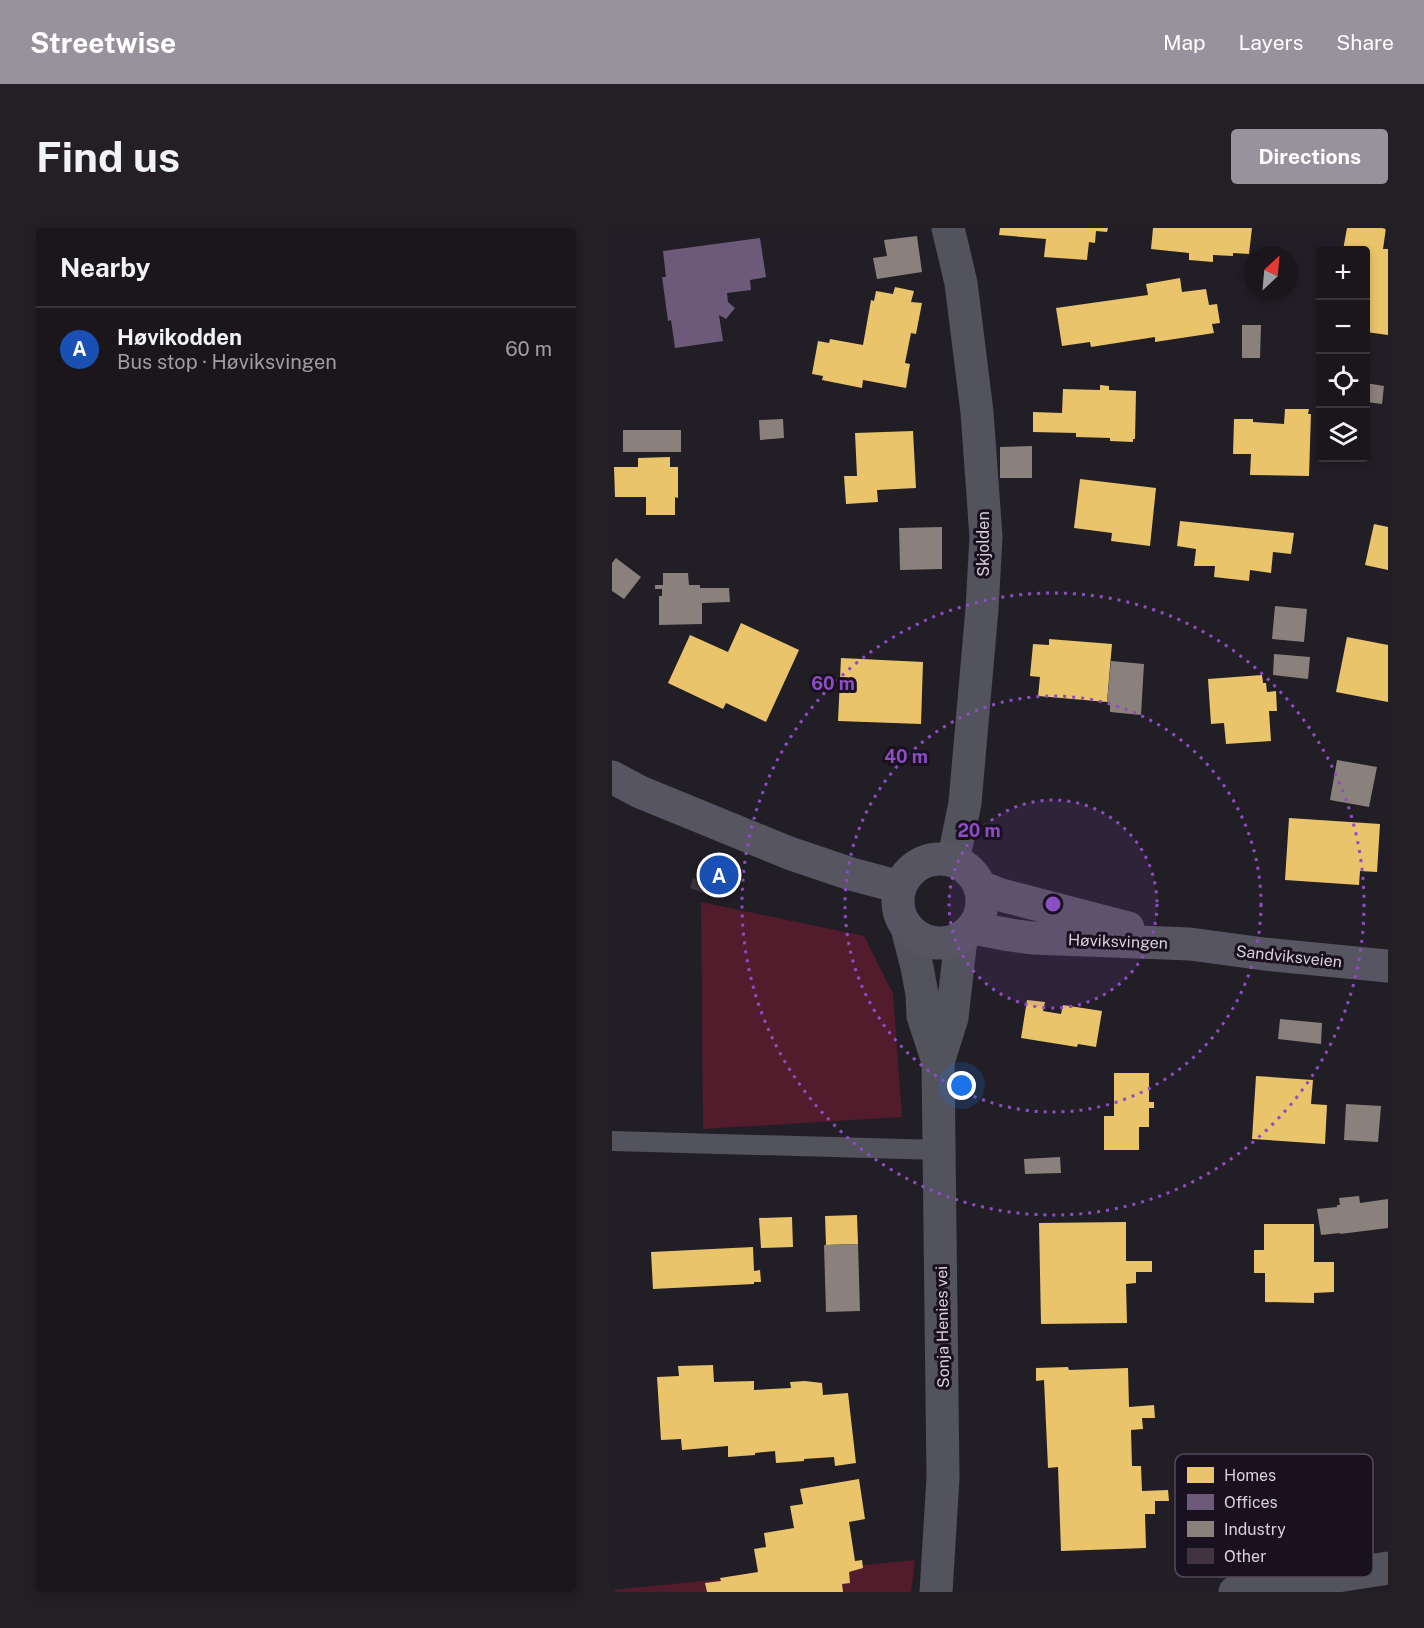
<!DOCTYPE html>
<html lang="en">
<head>
<meta charset="utf-8">
<style>
	body { margin:0; font-family:"Public Sans",sans-serif; background:#231f25; color:#f1f3f6 }
	.controls { position:absolute; right:18px; top:18px; display:grid; overflow:hidden; border-radius:6px; box-shadow:0 3px 9px #0003 }
	.controls button { width:54px; height:54px; display:grid; place-items:center; padding:0; border:0; border-bottom:2px solid #38353b; background:#1a161c; color:#f1f3f6; font:30px sans-serif }
	.compass { position:absolute; left:632px; top:18px; width:54px; height:54px; border-radius:50%; background:#1a161c; box-shadow:0 3px 9px #0003; rotate:26deg }
	.you { position:absolute; left:350px; top:858px; width:21px; height:21px; margin:-15px; border:4px solid #fff; border-radius:50%; background:#1a73e8; box-shadow:0 0 0 9px #1a73e833 }
	.badge { display:grid; place-items:center; width:39px; height:39px; border-radius:50%; background:#98929c; color:#fff; font-size:20px; font-weight:700 }
	.pin { position:absolute; translate:-50% -50%; border:3px solid #fff; box-shadow:0 2px 6px #0006 }
	.list { margin:0; padding:0; list-style:none }
	h2 { display:flex; justify-content:space-between; align-items:center; height:78px; margin:0; padding:0 24px; font-size:26px }
	h2 small { font-size:20px; font-weight:400; color:#9f9fa3 }
	.list li { display:grid; grid-template-columns:39px 1fr auto; gap:18px; align-items:center; box-sizing:border-box; height:84px; padding:0 24px; border-top:2px solid #38353b }
	.list b { display:block; font-size:22px; white-space:nowrap }
	.list p { margin:0; font-size:20px; white-space:nowrap; color:#9f9fa3 }
	.list em { font-size:20px; font-style:normal; color:#9f9fa3 }
	.icon { flex:none; width:33px; height:33px; fill:none; stroke:currentColor; stroke-width:2; stroke-linecap:round; stroke-linejoin:round }
	.map { position:relative; flex:none; width:776px; height:1364px; overflow:hidden; border-radius:6px }
	header { display:flex; align-items:center; gap:36px; box-sizing:border-box; height:84px; padding:0 30px; background:#98929c; color:#fff }
	header strong { font-size:28px }
	nav { display:flex; gap:33px; margin-inline-start:auto; font-size:21px }
	.intro { display:flex; align-items:center; justify-content:space-between; box-sizing:border-box; height:144px; padding:0 36px }
	h1 { margin:0; font-size:42px }
	.button { padding:15px 27px; border-radius:6px; background:#98929c; color:#fff; font-size:21px; font-weight:700 }
	main { display:flex; gap:36px; padding:0 36px }
	aside { flex:1; background:#1a161c; border-radius:6px; box-shadow:0 3px 9px #0003 }
	.map>svg:first-child { display:block }
	.green { fill:#521c2d }
	.homes { fill:#e9c46a }
	.offices { fill:#6d597a }
	.industry { fill:#8a817c }
	.building { fill:#413440 }
	.lines { fill:none; stroke-linecap:round; stroke-linejoin:round }
	.lane { stroke:#53535d; stroke-width:20 }
	.street { stroke:#53535d; stroke-width:33 }
	.secondary { stroke:#575561; stroke-width:33 }
	.ring { fill:none; stroke:#8d4dc5; stroke-width:3; stroke-dasharray:3 6 }
	.labels { text-anchor:middle; stroke-width:6; stroke-linejoin:round; paint-order:stroke }
	.street-label { font-size:16px; fill:#d7d1dc; stroke:#1a1120 }
	.key { fill:#1a1120; stroke:#534b58; stroke-width:1.5 }
	.key-label { font-size:16px; fill:#d7d1dc }
	.centre { fill:#8d4dc5; stroke:#1a1120; stroke-width:3 }
	.ring-label { font-size:18px; text-anchor:middle; font-weight:bold; fill:#8d4dc5; stroke:#1a1120; stroke-width:6; stroke-linejoin:round; paint-order:stroke }
</style>
</head>
<body>
<header>
<strong>Streetwise</strong>
<nav><a>Map</a><a>Layers</a><a>Share</a></nav>
</header>
<div class="intro"><h1>Find us</h1><a class="button">Directions</a></div>
<main>
<aside>
<h2>Nearby<small></small></h2>
<ul class="list">
<li><span class="badge" style="background:#1a4fb4">A</span><div><b>Høvikodden</b><p>Bus stop · Høviksvingen</p></div><em>60 m</em></li>
</ul>
</aside>
<div class="map">
<svg width="776" height="1364" viewBox="0 0 776 1364">
	<rect width="100%" height="100%" fill="#221e26"/>
	<path class="green" d="M 89,674 L 252,708 L 281,766 L 290,889 L 91,901 Z
		M 303,1332 L 299,1364 L 0,1364 L 0,1362 Z"/>
	<path class="homes" d="M 388,0 L 496,0 L 495,4 L 484,3 L 483,15 L 477,14 L 475,32 L 432,29 L 434,11 L 387,7 Z
		M 541,0 L 640,0 L 637,26 L 621,25 L 621,28 L 601,27 L 601,34 L 577,32 L 577,25 L 539,21 Z
		M 735,0 L 774,0 L 771,21 L 776,21 L 776,107 L 754,104 L 754,22 L 731,22 Z
		M 568,50 L 570,64 L 594,61 L 597,77 L 605,76 L 608,95 L 600,96 L 602,105 L 543,114 L 543,109 L 479,119 L 478,114 L 450,118 L 444,80 L 536,67 L 534,56 Z
		M 283,59 L 302,63 L 299,74 L 310,75 L 304,106 L 299,105 L 293,135 L 298,136 L 294,160 L 251,152 L 250,160 L 210,152 L 211,148 L 200,146 L 206,113 L 217,115 L 218,111 L 251,117 L 259,72 L 262,73 L 264,63 L 281,66 Z
		M 488,157 L 497,158 L 497,162 L 524,163 L 523,211 L 521,211 L 521,214 L 498,213 L 498,210 L 464,209 L 464,205 L 421,204 L 421,184 L 450,185 L 451,161 L 488,162 Z
		M 673,181 L 697,181 L 696,186 L 699,186 L 697,248 L 638,247 L 639,226 L 621,226 L 622,191 L 641,191 L 641,194 L 672,196 Z
		M 301,203 L 304,260 L 265,262 L 266,274 L 234,276 L 232,248 L 245,248 L 243,205 Z
		M 58,229 L 58,239 L 66,239 L 66,270 L 63,269 L 63,287 L 34,287 L 34,269 L 3,269 L 2,239 L 26,239 L 26,230 Z
		M 468,251 L 544,260 L 538,318 L 499,313 L 500,305 L 462,300 Z
		M 568,293 L 682,305 L 679,326 L 661,324 L 659,345 L 638,342 L 637,353 L 602,349 L 603,338 L 582,338 L 584,321 L 565,318 Z
		M 762,296 L 776,299 L 776,342 L 753,337 Z
		M 129,395 L 187,422 L 154,494 L 114,475 L 111,481 L 56,455 L 78,407 L 116,424 Z
		M 735,409 L 776,417 L 776,474 L 724,464 Z
		M 437,411 L 500,416 L 495,474 L 426,468 L 428,449 L 418,448 L 421,416 L 437,417 Z
		M 229,430 L 311,434 L 309,496 L 226,493 Z
		M 650,447 L 651,455 L 654,455 L 655,464 L 664,463 L 665,483 L 657,483 L 659,513 L 614,516 L 612,495 L 599,496 L 596,451 Z
		M 677,590 L 768,596 L 765,644 L 748,643 L 747,657 L 673,652 Z
		M 415,772 L 433,774 L 431,783 L 449,786 L 451,777 L 490,783 L 484,819 L 466,816 L 465,819 L 409,810 Z
		M 502,845 L 537,845 L 537,874 L 542,874 L 542,880 L 537,880 L 537,899 L 527,899 L 527,922 L 492,922 L 492,888 L 502,888 Z
		M 644,848 L 701,852 L 699,876 L 715,877 L 713,916 L 640,911 Z
		M 245,987 L 246,1016 L 214,1017 L 213,988 Z
		M 180,989 L 181,1019 L 149,1020 L 147,990 Z
		M 514,994 L 514,1033 L 540,1033 L 540,1044 L 524,1044 L 524,1055 L 514,1056 L 515,1095 L 429,1096 L 427,995 Z
		M 652,996 L 702,996 L 702,1034 L 722,1034 L 722,1064 L 702,1065 L 702,1075 L 653,1074 L 653,1045 L 642,1045 L 642,1022 L 652,1022 Z
		M 141,1019 L 142,1043 L 148,1042 L 149,1054 L 142,1054 L 142,1056 L 41,1061 L 39,1024 Z
		M 101,1137 L 102,1154 L 142,1153 L 142,1162 L 179,1160 L 178,1154 L 193,1153 L 210,1155 L 211,1167 L 236,1165 L 244,1235 L 223,1238 L 222,1229 L 192,1231 L 192,1233 L 164,1235 L 163,1223 L 143,1225 L 143,1227 L 116,1229 L 116,1218 L 70,1222 L 69,1211 L 49,1212 L 45,1149 L 67,1148 L 66,1138 Z
		M 456,1139 L 457,1142 L 516,1140 L 517,1179 L 542,1177 L 543,1190 L 530,1190 L 531,1201 L 519,1202 L 520,1238 L 529,1238 L 530,1263 L 556,1262 L 557,1273 L 543,1273 L 543,1286 L 533,1286 L 534,1320 L 449,1323 L 446,1239 L 436,1240 L 432,1152 L 424,1153 L 424,1140 Z
		M 247,1251 L 253,1291 L 237,1294 L 243,1333 L 250,1332 L 251,1340 L 237,1344 L 238,1355 L 230,1356 L 231,1364 L 95,1364 L 93,1355 L 109,1353 L 108,1350 L 146,1344 L 142,1321 L 154,1319 L 152,1305 L 182,1300 L 178,1278 L 191,1276 L 188,1261 Z"/>
	<path class="offices" d="M 148,10 L 154,49 L 138,52 L 139,62 L 115,65 L 116,74 L 123,80 L 114,91 L 107,87 L 111,113 L 63,120 L 59,92 L 56,93 L 50,49 L 54,49 L 51,23 Z"/>
	<path class="industry" d="M 305,8 L 310,44 L 265,51 L 261,30 L 275,28 L 272,12 Z
		M 630,97 L 649,97 L 648,130 L 630,130 Z
		M 754,155 L 772,158 L 770,176 L 754,174 Z
		M 171,191 L 172,210 L 148,212 L 147,192 Z
		M 11,202 L 69,202 L 69,224 L 11,224 Z
		M 420,218 L 420,250 L 388,250 L 388,219 Z
		M 330,299 L 330,341 L 288,342 L 287,300 Z
		M 4,330 L 29,349 L 12,371 L 0,363 L 0,335 Z
		M 51,345 L 76,345 L 77,357 L 88,357 L 88,360 L 117,360 L 118,374 L 90,375 L 90,396 L 47,397 L 47,368 L 50,368 L 50,361 L 43,361 L 43,357 L 51,357 Z
		M 663,378 L 695,381 L 692,414 L 660,411 Z
		M 662,426 L 698,429 L 696,451 L 661,447 Z
		M 499,433 L 532,436 L 529,487 L 498,484 L 498,475 L 495,474 Z
		M 725,532 L 765,539 L 757,579 L 718,572 Z
		M 668,791 L 710,795 L 709,816 L 666,811 Z
		M 734,876 L 769,878 L 766,914 L 732,912 Z
		M 448,929 L 449,945 L 413,946 L 412,931 Z
		M 747,968 L 748,975 L 776,971 L 776,1000 L 728,1006 L 728,1005 L 709,1007 L 705,981 L 725,979 L 725,977 L 728,977 L 727,970 Z
		M 246,1016 L 248,1083 L 214,1084 L 212,1017 Z"/>
	<path class="building" d="M 81,650 L 102,658 L 99,668 L 78,660 Z"/>
	<g class="lines">
		<path class="lane" d="M 0,913 L 328,922"/>
		<path class="street" d="M 336,0 L 349,55 L 365,184 L 374,309 L 370,381 L 353,575 L 344,619 L 339,632
			M 295,700 L 305,739 L 310,766 L 311,788 L 326,834 L 331,1250 L 324,1364
			M 326,834 L 340,790 L 349,710
			M 623,1364 L 776,1340"/>
		<path class="secondary" d="M 0,549 L 28,564 L 177,625 L 239,646 L 288,659
			M286 673a42 42 0 1 1 84 0a42 42 0 1 1-84 0Z
			M 368,659 L 389,667 L 516,700
			M 361,700 L 398,707 L 421,710 L 578,716 L 652,726 L 776,738"/>
	</g>
	<circle cx="441" cy="676" r="104" fill="#8d4dc5" fill-opacity=".12"/>
	<g class="ring">
		<circle cx="441" cy="676" r="104"/>
		<circle cx="441" cy="676" r="208"/>
		<circle cx="441" cy="676" r="311"/>
	</g>
	<g class="labels">
		<g class="street-label">
			<text transform="translate(371 316) rotate(-90)" y="6">Skjolden</text>
			<text transform="translate(506 713) rotate(2)" y="6">Høviksvingen</text>
			<text transform="translate(677 728) rotate(6)" y="6">Sandviksveien</text>
			<text transform="translate(330 1099) rotate(-91)" y="6">Sonja Henies vei</text>
		</g>
	</g>
	<rect x="563" y="1226" width="198" height="123" rx="9" class="key"/>
	<rect x="575" y="1239" width="27" height="16" fill="#e9c46a"/>
	<rect x="575" y="1266" width="27" height="16" fill="#6d597a"/>
	<rect x="575" y="1293" width="27" height="16" fill="#8a817c"/>
	<rect x="575" y="1320" width="27" height="16" fill="#413440"/>
	<g class="key-label">
		<text x="612" y="1253">Homes</text>
		<text x="612" y="1280">Offices</text>
		<text x="612" y="1307">Industry</text>
		<text x="612" y="1334">Other</text>
	</g>
	<circle cx="441" cy="676" r="9" class="centre"/>
	<g class="ring-label">
		<text x="221" y="462">60 m</text>
		<text x="294" y="535">40 m</text>
		<text x="367" y="609">20 m</text>
	</g>
</svg>
<div class="controls">
<button>+</button>
<button>−</button>
<button><svg class="icon" aria-label="locate" viewBox="0 0 24 24"><circle cx="12" cy="12" r="6"/><path d="M12 2v4M12 18v4M2 12h4M18 12h4"/></svg></button>
<button><svg class="icon" aria-label="layers" viewBox="0 0 24 24"><path d="M12 4l9 5-9 5-9-5zM3 14l9 5 9-5"/></svg></button>
</div>
<svg class="compass" viewBox="-18 -18 36 36"><path d="M0-13l5 13h-10z" fill="#e53935"/><path d="M0 13l5-13h-10z" fill="#9f9fa3"/></svg>
<div class="you"></div>
<div class="pin badge" style="left:107px;top:647px;background:#1a4fb4">A</div>
</div>
</main>
</body>
</html>
